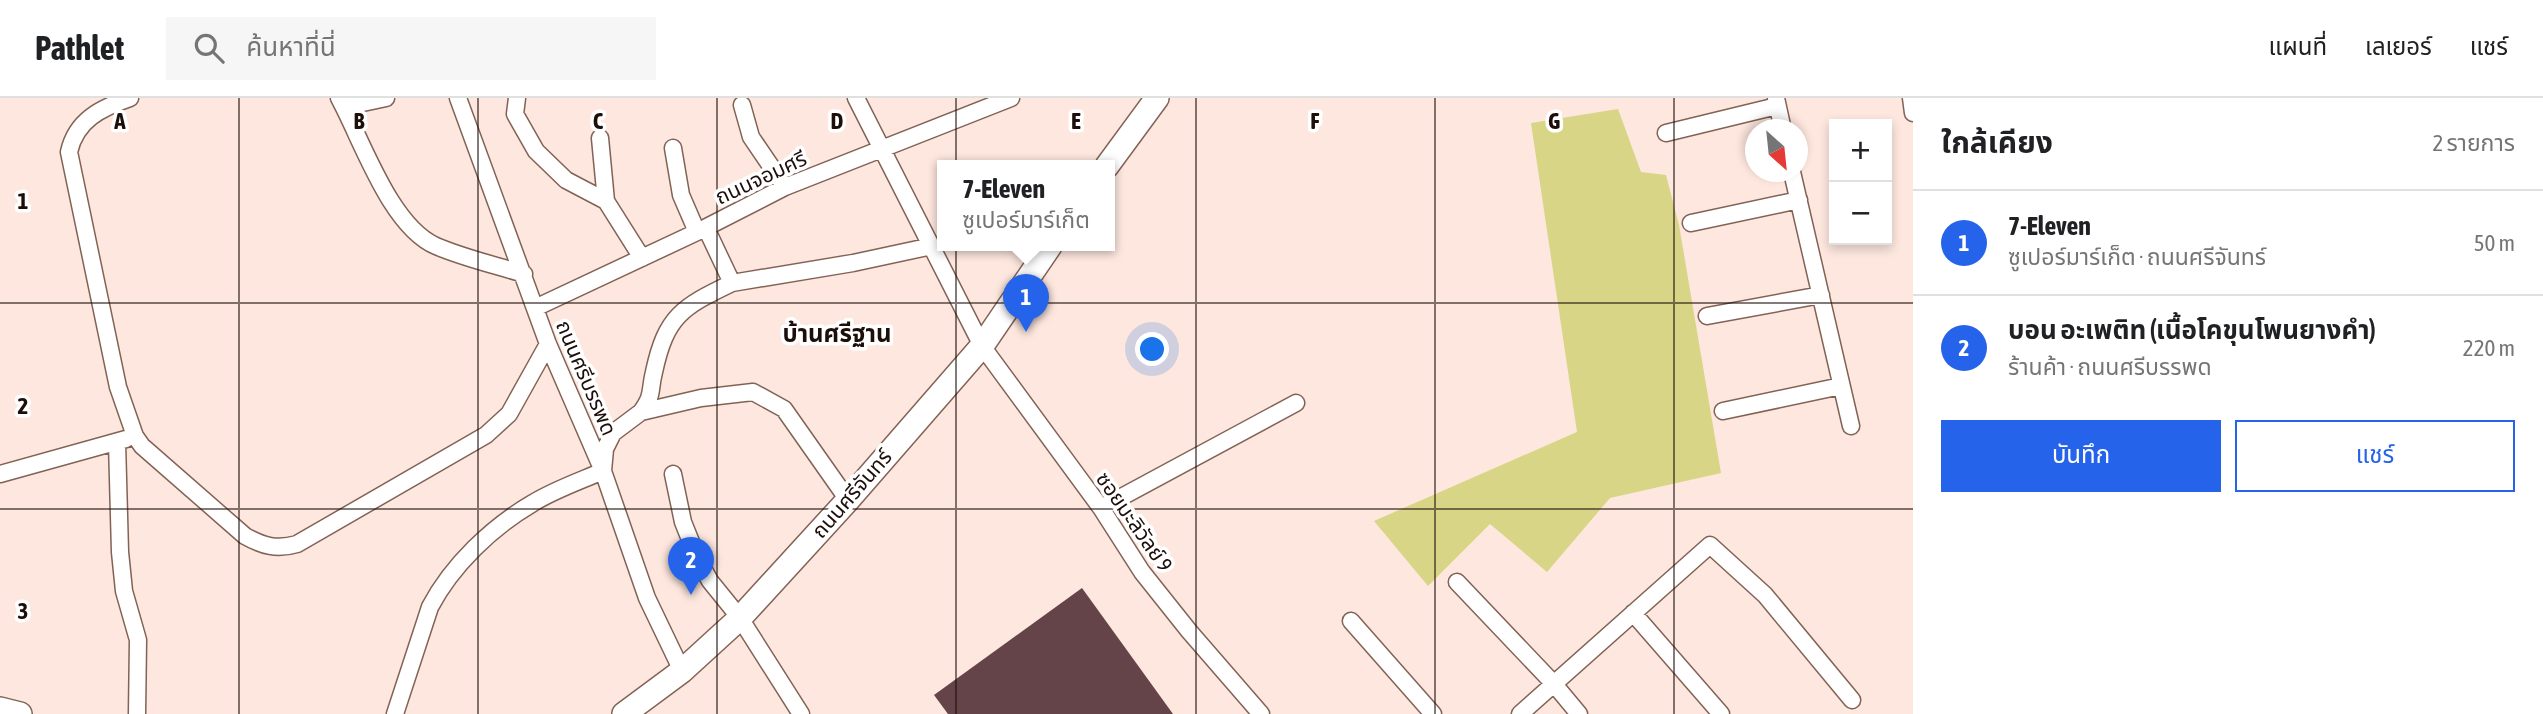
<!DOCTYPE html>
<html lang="th">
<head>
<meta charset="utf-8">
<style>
	body { margin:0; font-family:"Asap Condensed","Noto Sans Thai",sans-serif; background:#f6f6f6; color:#202124 }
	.controls { position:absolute; right:21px; top:21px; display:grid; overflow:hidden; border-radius:0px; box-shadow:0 4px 10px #0003 }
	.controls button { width:63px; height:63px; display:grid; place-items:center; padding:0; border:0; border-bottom:2px solid #e0e0e0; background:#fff; color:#202124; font:35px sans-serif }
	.compass { position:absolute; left:1745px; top:21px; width:63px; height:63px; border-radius:50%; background:#fff; box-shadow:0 4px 10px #0003; rotate:153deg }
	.you { position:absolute; left:1153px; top:252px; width:24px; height:24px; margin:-18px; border:5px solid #fff; border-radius:50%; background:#1a73e8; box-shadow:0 0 0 10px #1a73e833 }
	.badge { display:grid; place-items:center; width:46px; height:46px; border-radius:50%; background:#2563eb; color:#fff; font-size:23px; font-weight:700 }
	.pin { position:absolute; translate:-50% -58px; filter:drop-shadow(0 2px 4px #0008) }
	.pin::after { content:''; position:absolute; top:37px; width:24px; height:21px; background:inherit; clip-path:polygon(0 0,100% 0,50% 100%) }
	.popup { position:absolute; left:937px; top:62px; width:178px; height:91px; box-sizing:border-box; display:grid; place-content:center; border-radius:0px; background:#fff; filter:drop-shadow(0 2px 5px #0005); font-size:23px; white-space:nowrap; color:#757577 }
	.popup b { font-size:26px; color:#202124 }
	.popup::after { content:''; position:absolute; left:50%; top:100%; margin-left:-14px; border:14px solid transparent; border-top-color:#fff }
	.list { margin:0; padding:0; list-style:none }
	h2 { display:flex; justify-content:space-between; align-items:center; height:91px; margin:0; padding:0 28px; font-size:30px }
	h2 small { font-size:23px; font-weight:400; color:#757577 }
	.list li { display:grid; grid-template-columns:46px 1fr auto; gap:21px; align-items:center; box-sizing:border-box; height:105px; padding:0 28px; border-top:2px solid #e0e0e0 }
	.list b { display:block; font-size:26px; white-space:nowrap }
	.list p { margin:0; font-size:23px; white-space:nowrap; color:#757577 }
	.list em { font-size:23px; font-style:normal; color:#757577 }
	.actions { display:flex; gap:14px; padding:21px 28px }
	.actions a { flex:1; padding:16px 0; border:2px solid #2563eb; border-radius:0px; text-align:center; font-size:24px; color:#2563eb }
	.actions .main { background:#2563eb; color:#fff }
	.icon { flex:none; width:38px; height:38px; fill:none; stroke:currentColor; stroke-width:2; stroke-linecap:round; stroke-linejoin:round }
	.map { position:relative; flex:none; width:1913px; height:616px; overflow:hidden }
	header { display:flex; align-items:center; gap:42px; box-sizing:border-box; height:98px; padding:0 35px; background:#fff; border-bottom:2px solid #e0e0e0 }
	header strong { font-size:33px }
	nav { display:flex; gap:38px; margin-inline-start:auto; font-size:24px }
	.search { width:490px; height:63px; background:#f6f6f6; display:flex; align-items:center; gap:18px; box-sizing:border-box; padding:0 24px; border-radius:0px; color:#757577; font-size:26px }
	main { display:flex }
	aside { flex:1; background:#fff }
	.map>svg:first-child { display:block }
	.green { fill:#d9d587 }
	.building { fill:#654449 }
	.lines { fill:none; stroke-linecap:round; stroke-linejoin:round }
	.street-casing { stroke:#826255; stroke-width:19 }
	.secondary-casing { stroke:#826255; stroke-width:26 }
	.street { stroke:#fff; stroke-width:16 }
	.secondary { stroke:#fff; stroke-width:23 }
	.grid { fill:none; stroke:#1c0f0b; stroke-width:2; stroke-opacity:0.55 }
	.labels { text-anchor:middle; stroke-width:7; stroke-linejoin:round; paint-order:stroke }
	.street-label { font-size:21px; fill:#1c0f0b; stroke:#fff }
	.quarter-label { font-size:24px; font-weight:bold; fill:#1c0f0b; stroke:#fff }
	.grid-label { font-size:23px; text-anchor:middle; font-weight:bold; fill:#1c0f0b; stroke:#fff; stroke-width:7; stroke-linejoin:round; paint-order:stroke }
</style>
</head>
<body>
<header>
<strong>Pathlet</strong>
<div class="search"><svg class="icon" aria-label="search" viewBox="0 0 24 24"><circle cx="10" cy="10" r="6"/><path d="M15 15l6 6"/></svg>ค้นหาที่นี่</div>
<nav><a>แผนที่</a><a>เลเยอร์</a><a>แชร์</a></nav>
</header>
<main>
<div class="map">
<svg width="1913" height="616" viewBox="0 0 1913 616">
	<rect width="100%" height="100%" fill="#fde7de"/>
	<path class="green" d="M 1618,11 L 1641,74 L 1666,77 L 1679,127 L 1721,375 L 1610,400 L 1547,474 L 1490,426 L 1428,488 L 1374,423 L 1577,334 L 1531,25 Z"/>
	<path class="building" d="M 1082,490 L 1173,616 L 948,616 L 934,597 Z"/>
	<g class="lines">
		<g class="street-casing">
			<path id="street" d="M 130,0 C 101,10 76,22 69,54 L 118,289 L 135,338 L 142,348 L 245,438 C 263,448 277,452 297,446 L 486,337 L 509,316 L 548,246
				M 339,0 C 362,42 390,128 436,148 C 464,160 495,167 524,176
				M 458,0 L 548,246 L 603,373 L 647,500 L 682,573
				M 517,0 L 515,16 L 536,53 L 566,82 L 606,103
				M 856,0 L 982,248 L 1101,410 L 1142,474 L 1189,533 L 1261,616
				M 1776,0 L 1783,32
				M 1911,0 L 1913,15
				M 742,7 L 751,39 L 785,89
				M 344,9 L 386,0
				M 1666,35 L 1777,8
				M 600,40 L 606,103 L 642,160
				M 673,50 L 681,97 L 697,134
				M 1792,74 L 1851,328
				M 1691,125 L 1799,102
				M 732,185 L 853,165 L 932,148
				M 535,210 L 697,134 L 785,89 L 1011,0
				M 1707,218 L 1821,197
				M 1723,313 L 1841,288
				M 641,314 C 654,296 649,294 654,274 C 666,218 682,209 732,185 L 706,130
				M 117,344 L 120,454 L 124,493 L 138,542 L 137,616
				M 0,376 L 126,341
				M 673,376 L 683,424 L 697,459 L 710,483 L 740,520 L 801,616
				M 1101,410 L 1296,305
				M 1457,484 L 1554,586 L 1579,616
				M 1633,515 L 1721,616
				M 1351,523 L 1433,616
				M 395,616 L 430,509 C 452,467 492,429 533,405 C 554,392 580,383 603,373 L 605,351 L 613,335 L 641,314 L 701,300 L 753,294 L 784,311 L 848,402
				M 1520,616 L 1710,447 L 1765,497 L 1852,602"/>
		</g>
		<g class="secondary-casing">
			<path id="secondary" d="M 1107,68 L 1157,0
				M 0,611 L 20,616
				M 624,616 L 682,573 L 740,520 L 848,402 L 982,248 L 1050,148"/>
		</g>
		<use href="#street" class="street"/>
		<use href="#secondary" class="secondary"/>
	</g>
	<path class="grid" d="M 239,0 L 239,616M 478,0 L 478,616M 717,0 L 717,616M 956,0 L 956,616M 1196,0 L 1196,616M 1435,0 L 1435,616M 1674,0 L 1674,616M 0,205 L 1913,205M 0,411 L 1913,411"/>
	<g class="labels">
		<g class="street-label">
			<text transform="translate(761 80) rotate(-25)" y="7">ถนนจอมศรี</text>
			<text transform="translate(586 280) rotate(67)" y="7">ถนนศรีบรรพด</text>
			<text transform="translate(852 396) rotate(-49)" y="7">ถนนศรีจันทร์</text>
			<text transform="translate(1134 424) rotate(55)" y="7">ซอยมะลิวัลย์ 9</text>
		</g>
		<g class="quarter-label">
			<text x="837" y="244">บ้านศรีฐาน</text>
		</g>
	</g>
	<g class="grid-label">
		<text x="120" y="31">A</text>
		<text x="359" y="31">B</text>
		<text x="598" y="31">C</text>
		<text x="837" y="31">D</text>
		<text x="1076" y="31">E</text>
		<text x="1315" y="31">F</text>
		<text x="1554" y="31">G</text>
		<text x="23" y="111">1</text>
		<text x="23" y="316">2</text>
		<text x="23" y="521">3</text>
	</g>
</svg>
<div class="controls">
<button>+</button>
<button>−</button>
</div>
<svg class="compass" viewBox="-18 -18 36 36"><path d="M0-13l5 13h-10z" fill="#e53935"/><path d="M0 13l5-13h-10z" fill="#757577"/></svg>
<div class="you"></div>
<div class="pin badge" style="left:1026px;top:234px">1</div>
<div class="popup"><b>7-Eleven</b>ซูเปอร์มาร์เก็ต</div>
<div class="pin badge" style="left:691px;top:497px">2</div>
</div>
<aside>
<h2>ใกล้เคียง<small>2 รายการ</small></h2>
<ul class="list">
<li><span class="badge">1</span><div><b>7-Eleven</b><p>ซูเปอร์มาร์เก็ต · ถนนศรีจันทร์</p></div><em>50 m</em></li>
<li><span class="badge">2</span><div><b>บอน อะเพติท (เนื้อโคขุนโพนยางคำ)</b><p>ร้านค้า · ถนนศรีบรรพด</p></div><em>220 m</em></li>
</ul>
<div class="actions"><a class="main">บันทึก</a><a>แชร์</a></div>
</aside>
</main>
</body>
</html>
